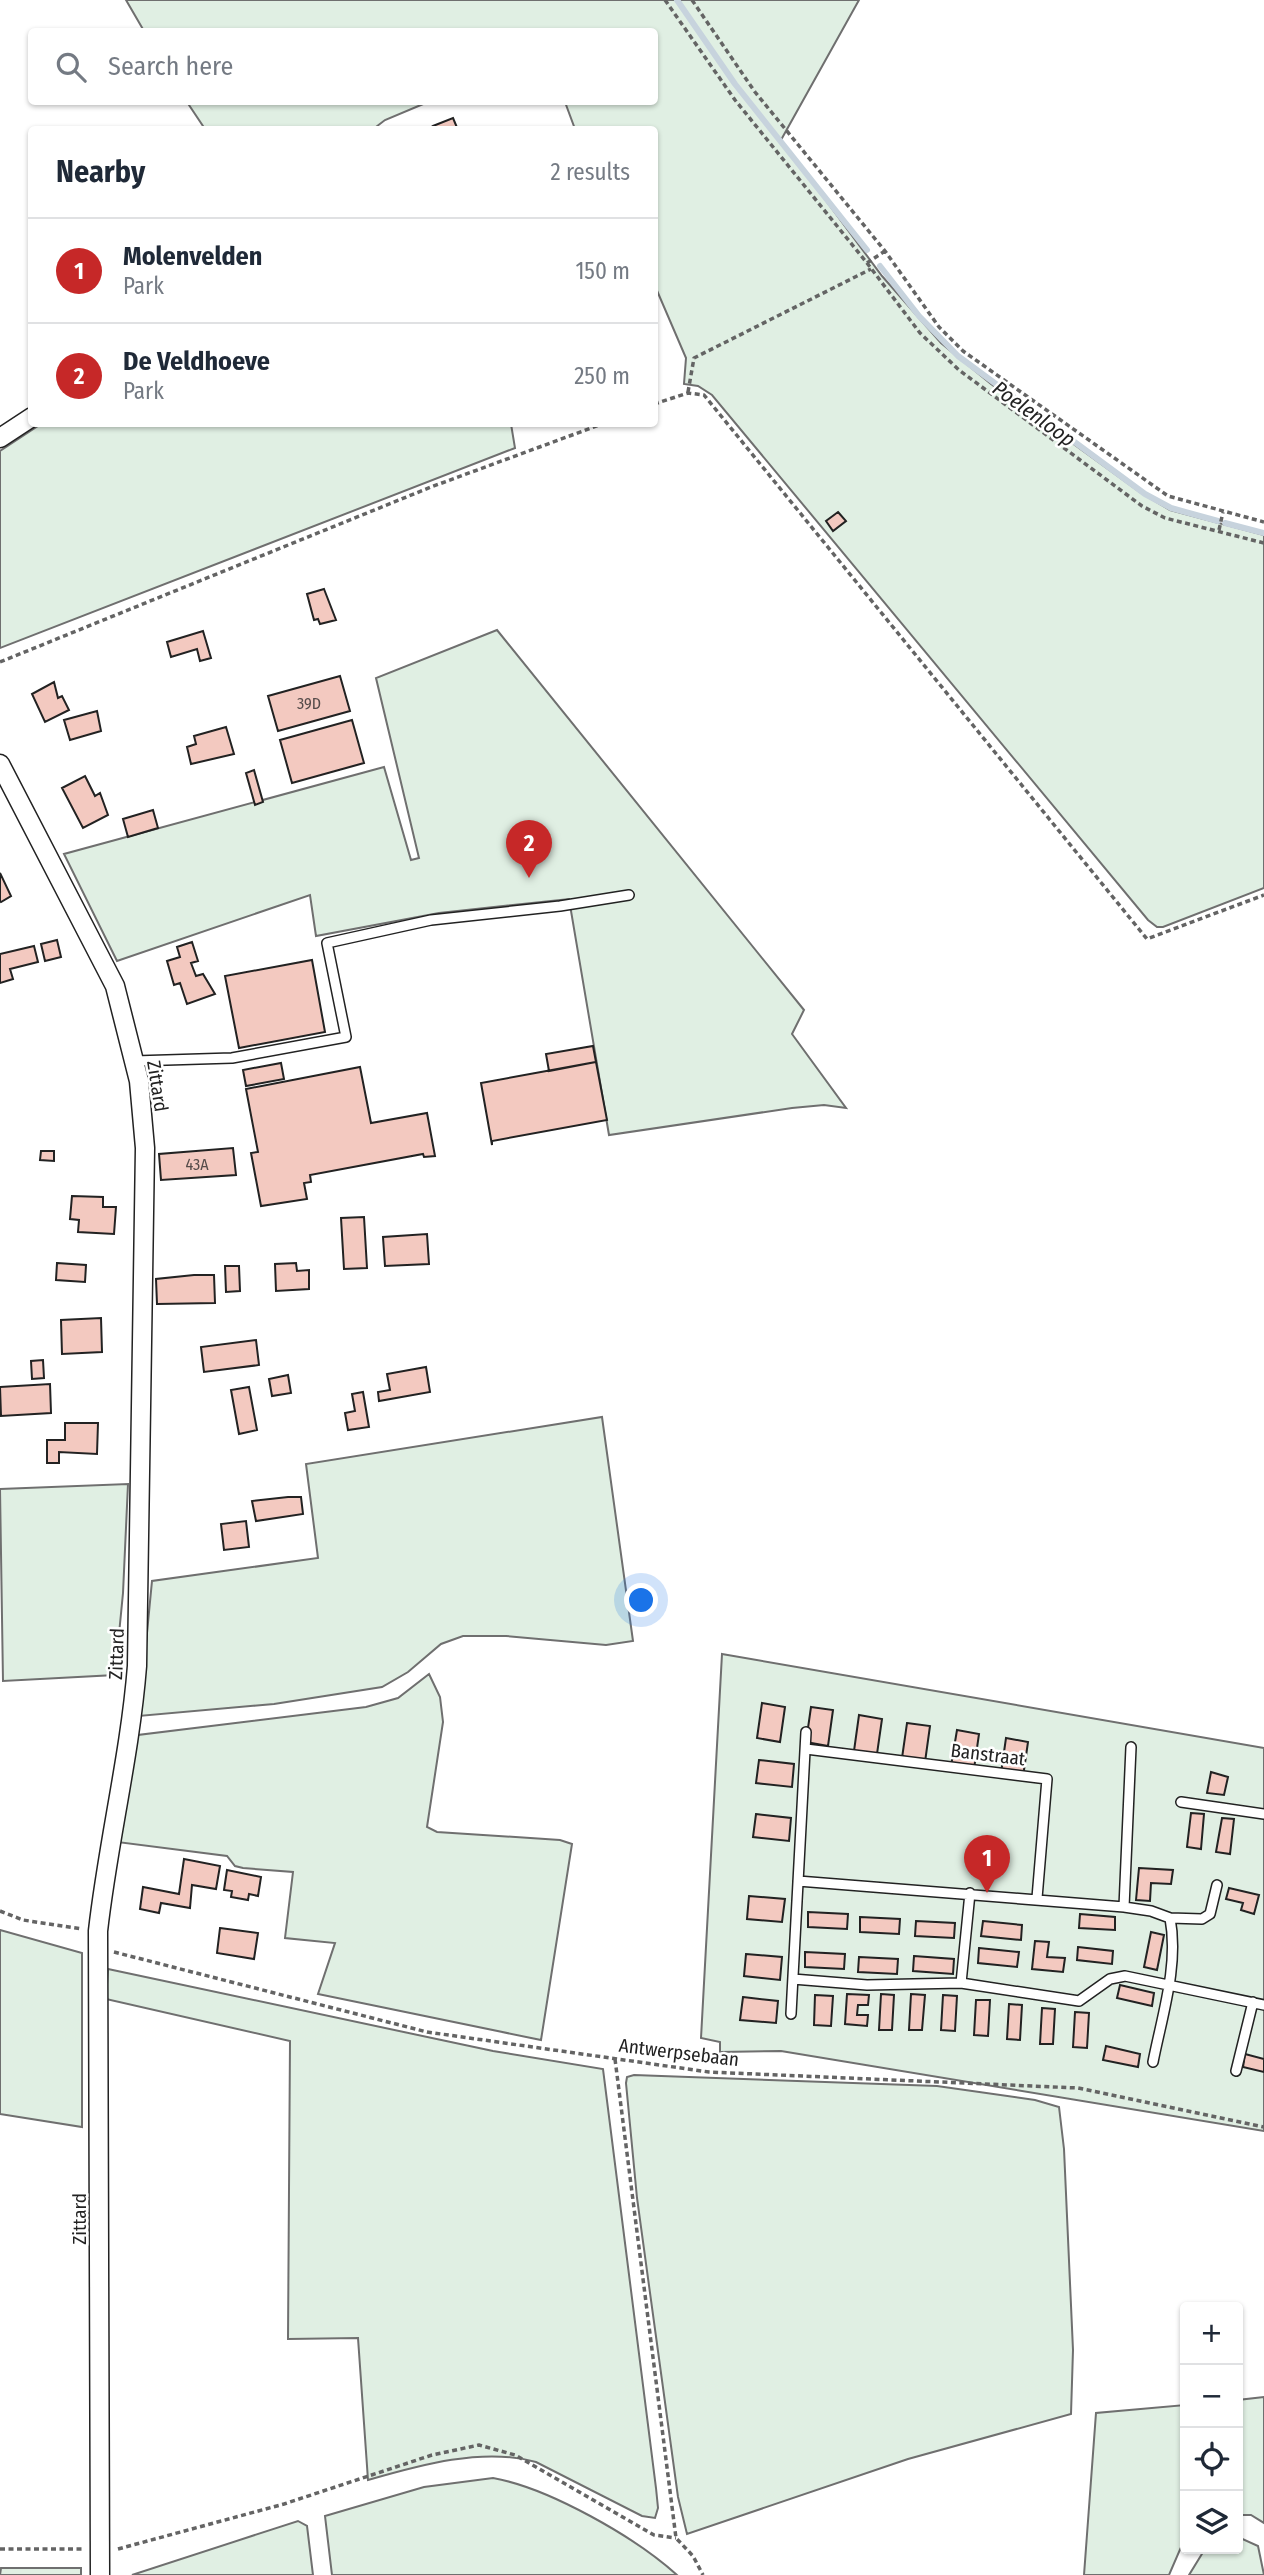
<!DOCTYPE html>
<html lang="en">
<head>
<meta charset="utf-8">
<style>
	body { margin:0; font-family:"Fira Sans Condensed",sans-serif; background:#f6f6f7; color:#1f2937 }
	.controls { position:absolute; right:21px; bottom:21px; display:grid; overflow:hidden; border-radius:7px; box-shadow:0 2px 5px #0004 }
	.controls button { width:63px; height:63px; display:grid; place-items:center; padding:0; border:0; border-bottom:2px solid #e0e1e3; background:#fff; color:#1f2937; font:35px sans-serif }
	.you { position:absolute; left:642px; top:1601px; width:24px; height:24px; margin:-18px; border:5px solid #fff; border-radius:50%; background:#1a73e8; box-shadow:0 0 0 10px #1a73e833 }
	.badge { display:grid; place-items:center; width:46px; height:46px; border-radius:50%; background:#c62828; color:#fff; font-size:23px; font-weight:700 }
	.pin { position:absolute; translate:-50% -58px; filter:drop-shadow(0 2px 4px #0008) }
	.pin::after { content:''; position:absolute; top:37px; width:24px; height:21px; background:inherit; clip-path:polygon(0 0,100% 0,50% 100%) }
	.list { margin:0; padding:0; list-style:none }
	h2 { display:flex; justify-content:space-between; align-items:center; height:91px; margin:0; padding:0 28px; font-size:30px }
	h2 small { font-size:23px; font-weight:400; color:#747a83 }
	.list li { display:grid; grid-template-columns:46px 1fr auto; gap:21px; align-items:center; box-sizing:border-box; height:105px; padding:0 28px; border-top:2px solid #e0e1e3 }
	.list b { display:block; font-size:26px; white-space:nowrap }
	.list p { margin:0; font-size:23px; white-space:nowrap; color:#747a83 }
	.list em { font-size:23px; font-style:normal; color:#747a83 }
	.icon { flex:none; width:38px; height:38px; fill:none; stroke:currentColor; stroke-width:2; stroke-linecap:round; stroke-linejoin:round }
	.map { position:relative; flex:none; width:1264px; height:2575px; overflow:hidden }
	.search { position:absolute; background:#fff; box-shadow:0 2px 5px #0004; left:28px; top:28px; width:630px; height:77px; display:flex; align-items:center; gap:18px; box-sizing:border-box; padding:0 24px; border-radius:7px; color:#747a83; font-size:26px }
	.panel { position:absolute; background:#fff; box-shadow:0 2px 5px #0004; left:28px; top:126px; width:630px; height:301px; border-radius:7px }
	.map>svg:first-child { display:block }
	.green { fill:#e0efe3; stroke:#6f6f6f; stroke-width:2 }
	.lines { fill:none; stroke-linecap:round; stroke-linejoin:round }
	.stream { stroke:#c7d3dd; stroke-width:6 }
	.building { fill:#f3c9c0; stroke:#222; stroke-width:2 }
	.service-casing { stroke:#222; stroke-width:12 }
	.minor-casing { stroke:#222; stroke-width:21 }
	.path { stroke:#646464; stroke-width:3.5; stroke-dasharray:5 3.5; stroke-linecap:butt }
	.service { stroke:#fff; stroke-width:9 }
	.minor { stroke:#fff; stroke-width:18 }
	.labels { text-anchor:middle; stroke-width:5; stroke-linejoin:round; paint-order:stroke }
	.number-label { font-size:16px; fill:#564c4a }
	.street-label { font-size:19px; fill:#222; stroke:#fff }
	.water-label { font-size:21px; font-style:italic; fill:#222; stroke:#fff }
</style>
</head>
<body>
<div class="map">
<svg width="1264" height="2575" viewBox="0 0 1264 2575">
	<rect width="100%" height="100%" fill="#fff"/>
	<path class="green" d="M 126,0 L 859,0 L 781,140 L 882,276 L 941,343 L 991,384 L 1141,493 L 1170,510 L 1264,535 L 1264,888 L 1163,927 L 1157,927 L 1148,920 L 712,395 L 698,386 L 684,384 L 686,358 L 655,286 L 654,130 L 575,129 L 565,102 L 654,102 L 654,32 L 144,31 Z
		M 187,102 L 428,102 L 385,120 L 372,130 L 205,129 Z
		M 41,424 L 511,424 L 515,448 L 0,648 L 0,451 Z
		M 497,630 L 804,1010 L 792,1034 L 846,1108 L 824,1105 L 792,1108 L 609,1135 L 569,899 L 439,913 L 316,936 L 310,895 L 117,961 L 64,854 L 384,767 L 411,860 L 419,858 L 376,678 Z
		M 602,1417 L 633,1641 L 606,1645 L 506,1636 L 463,1636 L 441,1644 L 408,1672 L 382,1687 L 274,1704 L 139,1716 L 152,1581 L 318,1558 L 306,1464 Z
		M 128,1484 L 123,1593 L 115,1675 L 3,1681 L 0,1489 Z
		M 722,1654 L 1264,1748 L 1264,2131 L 781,2051 L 720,2052 L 720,2042 L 701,2038 Z
		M 429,1674 L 440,1697 L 443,1722 L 427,1827 L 437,1832 L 560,1840 L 572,1844 L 541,2040 L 318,1994 L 335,1943 L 285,1938 L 293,1872 L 243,1868 L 235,1866 L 227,1856 L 117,1842 L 138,1735 L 366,1707 L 398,1698 Z
		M 0,1930 L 82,1953 L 82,2127 L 0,2114 Z
		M 108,1969 L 493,2051 L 603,2069 L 656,2488 L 658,2508 L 655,2518 L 642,2516 L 536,2462 C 483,2447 420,2465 368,2480 L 358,2338 L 288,2339 L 290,2041 L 106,1999 Z
		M 634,2075 L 937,2086 L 1035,2100 L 1059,2107 L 1064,2149 L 1073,2350 L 1071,2414 L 908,2459 L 687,2534 L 678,2497 L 637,2198 L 626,2083 L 627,2077 Z
		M 1264,2397 L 1264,2523 L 1251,2515 L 1238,2515 L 1238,2400 Z
		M 1185,2405 L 1185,2538 L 1169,2575 L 1084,2575 L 1096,2413 Z
		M 493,2478 C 549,2488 635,2537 677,2575 L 332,2575 L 325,2516 L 424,2487 Z
		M 298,2521 L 307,2526 L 313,2575 L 132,2575 Z
		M 1238,2537 L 1258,2546 L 1264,2575 L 1189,2575 L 1205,2549 L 1238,2549 Z
		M 1,2568 L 81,2568 L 81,2575 L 0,2575 Z"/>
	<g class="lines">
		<path class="stream" d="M 677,0 L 735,84 L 867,250
			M 880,266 L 919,316 L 958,356 L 1145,494 L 1171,508 L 1218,521
			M 1225,523 L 1264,533"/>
	</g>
	<path class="building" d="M 453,118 L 458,130 L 427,130 L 433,126 Z
		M 838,512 L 846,521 L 833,531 L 826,521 Z
		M 324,589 L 336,620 L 320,624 L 318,619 L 314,620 L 307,594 Z
		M 203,631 L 211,658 L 200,661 L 197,649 L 171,657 L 167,642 Z
		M 340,676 L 350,711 L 278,731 L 268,696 Z
		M 54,682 L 58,698 L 62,696 L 69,710 L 45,722 L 32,694 Z
		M 97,711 L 101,731 L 70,740 L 64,720 Z
		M 352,720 L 364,763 L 292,783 L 280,740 Z
		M 226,727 L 234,754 L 191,764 L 187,747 L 196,744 L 194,736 Z
		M 254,770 L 263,802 L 255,805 L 246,773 Z
		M 85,776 L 95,796 L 100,793 L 108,815 L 83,828 L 62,788 Z
		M 153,810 L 158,828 L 128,837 L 123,819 Z
		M 0,873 L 11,896 L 1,902 L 0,901 Z
		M 57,940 L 61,957 L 45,961 L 41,944 Z
		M 192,942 L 198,961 L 191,963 L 196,976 L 203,974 L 215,994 L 187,1004 L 180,983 L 174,985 L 167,961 L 180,957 L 177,947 Z
		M 34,946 L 38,962 L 10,969 L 13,979 L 0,983 L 0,954 Z
		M 312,960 L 325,1032 L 239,1048 L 225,976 Z
		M 593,1046 L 596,1062 L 549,1071 L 546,1054 Z
		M 596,1062 L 607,1120 L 492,1141 L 492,1145 L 481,1083 Z
		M 281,1063 L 284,1079 L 246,1086 L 243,1070 Z
		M 360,1067 L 371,1123 L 427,1113 L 435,1156 L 424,1157 L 423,1154 L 310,1175 L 311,1182 L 304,1183 L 307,1199 L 261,1206 L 251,1153 L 258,1152 L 246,1089 Z
		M 233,1148 L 236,1175 L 161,1180 L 159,1154 Z
		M 41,1151 L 54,1151 L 54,1161 L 40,1160 Z
		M 72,1196 L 103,1197 L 103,1207 L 116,1207 L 114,1234 L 78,1232 L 79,1220 L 70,1219 Z
		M 364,1217 L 367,1268 L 344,1269 L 341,1218 Z
		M 427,1234 L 429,1264 L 385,1266 L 383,1237 Z
		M 57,1263 L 86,1265 L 85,1282 L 56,1280 Z
		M 296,1263 L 297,1271 L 309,1270 L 309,1289 L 276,1291 L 275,1264 Z
		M 225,1266 L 239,1266 L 240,1291 L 226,1292 Z
		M 194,1275 L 214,1275 L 215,1303 L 157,1304 L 156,1279 Z
		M 101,1318 L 102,1352 L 62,1354 L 61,1320 Z
		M 256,1340 L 259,1365 L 204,1372 L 201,1347 Z
		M 43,1360 L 44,1378 L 32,1379 L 31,1361 Z
		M 426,1367 L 430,1392 L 379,1401 L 378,1392 L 390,1390 L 387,1374 Z
		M 288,1375 L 291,1393 L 272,1396 L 269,1379 Z
		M 50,1384 L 51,1413 L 1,1416 L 0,1387 Z
		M 249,1387 L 257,1430 L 239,1434 L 231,1390 Z
		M 363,1392 L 369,1427 L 348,1430 L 345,1413 L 355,1411 L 352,1394 Z
		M 65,1423 L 98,1423 L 97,1454 L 59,1452 L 59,1463 L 47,1463 L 47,1440 L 65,1440 Z
		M 288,1497 L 301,1497 L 303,1514 L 256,1521 L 252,1501 Z
		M 246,1521 L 249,1547 L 224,1550 L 221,1524 Z
		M 762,1703 L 785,1707 L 780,1742 L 757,1738 Z
		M 811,1707 L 833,1710 L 828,1746 L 806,1742 Z
		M 859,1715 L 882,1719 L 877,1754 L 854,1751 Z
		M 907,1723 L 930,1726 L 925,1762 L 902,1758 Z
		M 957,1730 L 979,1734 L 974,1769 L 951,1766 Z
		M 1006,1738 L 1028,1742 L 1023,1777 L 1001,1773 Z
		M 759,1760 L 794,1764 L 792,1787 L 756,1783 Z
		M 1211,1772 L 1228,1777 L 1224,1795 L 1207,1793 Z
		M 1191,1813 L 1204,1814 L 1201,1849 L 1187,1847 Z
		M 756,1814 L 791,1818 L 789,1841 L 753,1837 Z
		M 1222,1818 L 1234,1819 L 1230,1854 L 1216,1852 Z
		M 184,1859 L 220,1866 L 216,1889 L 192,1885 L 190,1908 L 161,1903 L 159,1913 L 140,1909 L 143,1887 L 179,1894 Z
		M 1139,1868 L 1173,1870 L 1171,1884 L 1151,1883 L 1150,1901 L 1136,1900 Z
		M 227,1870 L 261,1877 L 258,1896 L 249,1894 L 248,1900 L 231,1897 L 232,1891 L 224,1890 Z
		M 1229,1888 L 1259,1895 L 1254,1914 L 1241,1910 L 1243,1903 L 1226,1899 Z
		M 749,1896 L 785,1899 L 782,1922 L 747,1919 Z
		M 808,1912 L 848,1914 L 847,1929 L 808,1927 Z
		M 1080,1914 L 1115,1917 L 1115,1930 L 1079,1928 Z
		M 860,1917 L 900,1919 L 899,1934 L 860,1932 Z
		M 916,1921 L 955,1923 L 954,1938 L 915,1936 Z
		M 983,1921 L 1022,1925 L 1021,1940 L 981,1936 Z
		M 220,1928 L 258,1933 L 254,1959 L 217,1953 Z
		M 1151,1932 L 1164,1935 L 1157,1970 L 1144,1967 Z
		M 1035,1941 L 1049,1942 L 1047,1957 L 1065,1958 L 1063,1972 L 1032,1969 Z
		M 1078,1947 L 1113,1951 L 1112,1964 L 1077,1960 Z
		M 979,1948 L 1019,1952 L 1017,1967 L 978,1963 Z
		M 805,1952 L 845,1954 L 844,1969 L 805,1967 Z
		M 746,1954 L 782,1957 L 780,1980 L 744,1976 Z
		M 914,1956 L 954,1959 L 953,1974 L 913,1971 Z
		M 859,1957 L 898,1959 L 897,1974 L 858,1972 Z
		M 1120,1985 L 1154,1993 L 1152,2006 L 1117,1998 Z
		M 847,1994 L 869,1995 L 868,2005 L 858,2005 L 857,2015 L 868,2015 L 867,2026 L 845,2024 Z
		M 881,1994 L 894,1995 L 892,2030 L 879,2030 Z
		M 911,1994 L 925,1995 L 922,2030 L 909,2030 Z
		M 815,1995 L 833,1996 L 831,2026 L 814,2025 Z
		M 943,1995 L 957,1996 L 955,2031 L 941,2030 Z
		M 743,1997 L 778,2001 L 776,2023 L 740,2020 Z
		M 976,2000 L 990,2000 L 988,2036 L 974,2035 Z
		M 1009,2004 L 1022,2005 L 1020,2040 L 1007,2039 Z
		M 1042,2008 L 1055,2009 L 1053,2044 L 1040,2044 Z
		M 1075,2012 L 1089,2013 L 1087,2048 L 1073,2047 Z
		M 1106,2046 L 1140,2054 L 1138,2067 L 1103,2060 Z
		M 1245,2054 L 1264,2059 L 1264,2072 L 1243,2067 Z"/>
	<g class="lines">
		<g class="service-casing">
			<path id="service" d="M 134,1061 L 232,1058 L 346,1037 L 327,943 L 431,920 L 560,906 L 629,895
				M 806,1749 L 1047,1779 L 1037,1898
				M 1181,1802 L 1264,1814
				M 798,1881 L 1124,1907 L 1151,1911 L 1170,1918 C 1179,1965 1162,2016 1153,2062
				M 1124,1907 L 1131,1747
				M 1170,1918 L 1202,1919 L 1210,1914 L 1217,1885
				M 793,1979 L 867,1985 L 961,1983 L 1079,2001 L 1110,1979 L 1125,1976 L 1264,2005
				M 961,1983 L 970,1893
				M 791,2014 L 806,1732
				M 1236,2071 L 1253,2002"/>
		</g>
		<g class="minor-casing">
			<path id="minor" d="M 0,438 L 32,417
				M 0,764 L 115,986 L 139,1081 L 145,1148 L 137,1666 C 130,1755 108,1842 98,1931 L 100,2575"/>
		</g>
		<path class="path" d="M 665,0 L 735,100 L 867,263 L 920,333 L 959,370 L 1142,506 L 1165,518 L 1264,543
			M 692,0 L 755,92 L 885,251 L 939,327 L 963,351 L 1168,496 L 1264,522
			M 867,263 L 885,251
			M 688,392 L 694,358 L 871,269
			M 654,404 L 688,393 L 704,395 L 1147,939 L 1264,895
			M 1219,530 L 1223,512
			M 0,662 L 431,487 L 602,424
			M 0,1911 L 23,1920 L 82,1929
			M 114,1952 L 427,2032 L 709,2072 L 1078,2088 L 1264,2127
			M 615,2059 L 676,2538 L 693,2556 L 703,2575
			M 0,2549 L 82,2549
			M 118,2549 L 284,2504 L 432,2455 L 479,2445 L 515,2455 L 654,2535 L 676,2538"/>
		<use href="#service" class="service"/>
		<use href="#minor" class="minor"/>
	</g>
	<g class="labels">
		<g class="number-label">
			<text x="309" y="709">39D</text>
			<text x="197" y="1170">43A</text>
		</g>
		<g class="street-label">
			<text transform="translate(158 1086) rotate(81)" y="7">Zittard</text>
			<text transform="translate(116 1654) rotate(-88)" y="7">Zittard</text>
			<text transform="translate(988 1754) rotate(7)" y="7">Banstraat</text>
			<text transform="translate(679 2052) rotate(7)" y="7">Antwerpsebaan</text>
			<text transform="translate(79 2219) rotate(-90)" y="7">Zittard</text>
		</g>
		<g class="water-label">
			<text transform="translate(1034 414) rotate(36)" y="7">Poelenloop</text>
		</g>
	</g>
</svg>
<div class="controls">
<button>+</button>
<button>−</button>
<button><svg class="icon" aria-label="locate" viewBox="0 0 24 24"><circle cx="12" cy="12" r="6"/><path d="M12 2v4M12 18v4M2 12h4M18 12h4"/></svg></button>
<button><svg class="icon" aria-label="layers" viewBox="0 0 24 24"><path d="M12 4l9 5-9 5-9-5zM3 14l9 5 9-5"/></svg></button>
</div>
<div class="you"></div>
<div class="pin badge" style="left:987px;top:1893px">1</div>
<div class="pin badge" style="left:529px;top:878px">2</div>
<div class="search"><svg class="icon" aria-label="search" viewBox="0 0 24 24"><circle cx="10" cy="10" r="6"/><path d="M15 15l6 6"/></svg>Search here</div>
<section class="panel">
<h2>Nearby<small>2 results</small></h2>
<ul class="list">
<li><span class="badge">1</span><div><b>Molenvelden</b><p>Park</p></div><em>150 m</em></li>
<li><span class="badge">2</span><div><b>De Veldhoeve</b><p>Park</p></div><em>250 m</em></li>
</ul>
</section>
</div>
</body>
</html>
